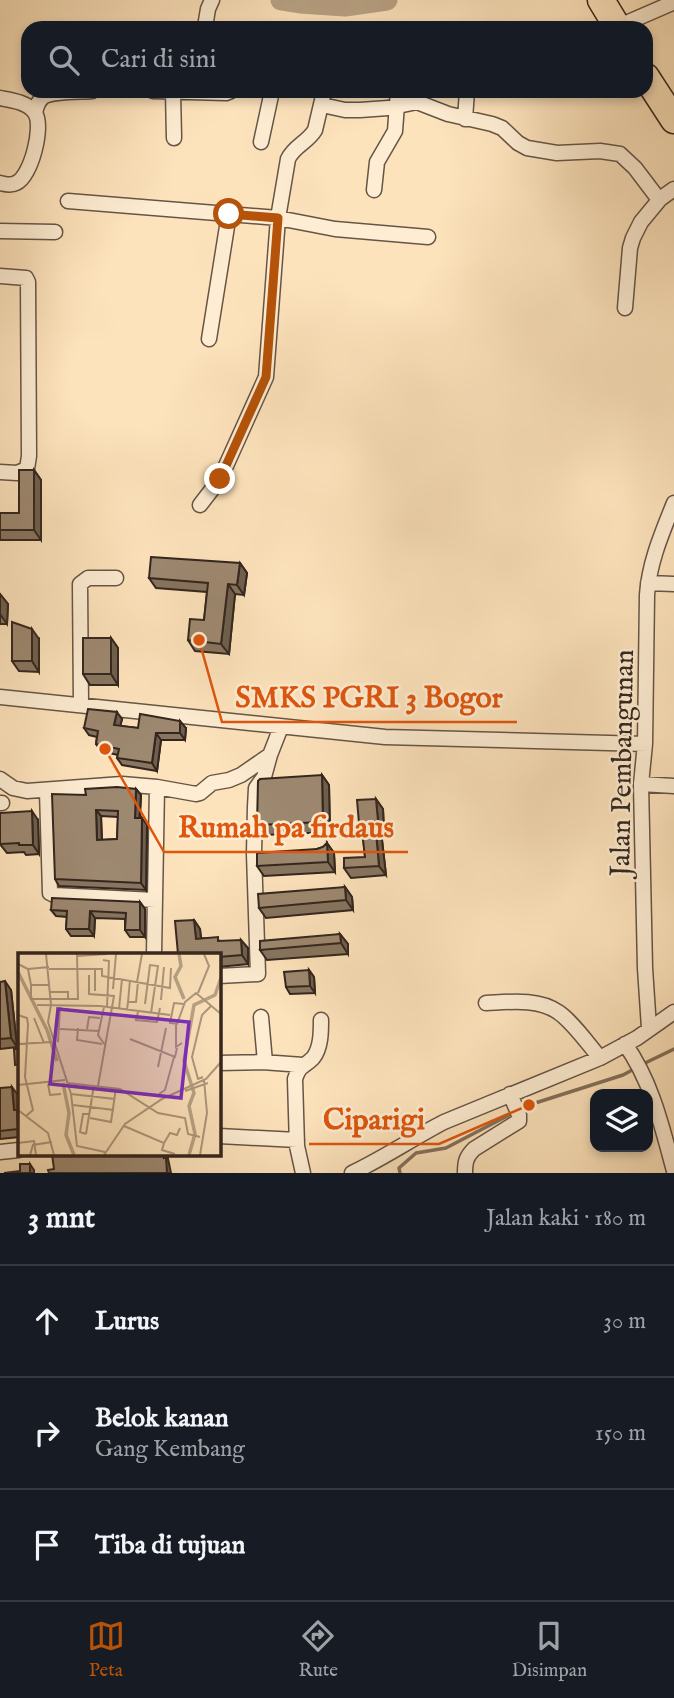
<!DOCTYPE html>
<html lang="id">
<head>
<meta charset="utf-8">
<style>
	body { margin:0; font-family:"IM FELL English",serif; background:#242831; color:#f1f3f6 }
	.controls { position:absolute; right:21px; bottom:21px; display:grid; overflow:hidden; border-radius:14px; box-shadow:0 4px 10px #0003 }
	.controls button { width:63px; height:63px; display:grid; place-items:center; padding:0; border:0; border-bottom:2px solid #363941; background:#171b24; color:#f1f3f6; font:35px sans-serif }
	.stop { position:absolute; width:21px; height:21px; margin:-16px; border:5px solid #b45309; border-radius:50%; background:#fff }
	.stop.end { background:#b45309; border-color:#fff; box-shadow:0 2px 7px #0008 }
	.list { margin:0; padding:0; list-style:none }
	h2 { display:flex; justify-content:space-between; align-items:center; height:91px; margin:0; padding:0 28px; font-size:30px }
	h2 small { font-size:23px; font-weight:400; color:#9ea1a6 }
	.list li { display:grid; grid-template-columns:46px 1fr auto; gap:21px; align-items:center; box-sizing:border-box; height:112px; padding:0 28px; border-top:2px solid #363941 }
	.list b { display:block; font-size:26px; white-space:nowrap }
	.list p { margin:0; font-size:23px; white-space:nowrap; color:#9ea1a6 }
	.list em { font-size:23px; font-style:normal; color:#9ea1a6 }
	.icon { flex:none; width:38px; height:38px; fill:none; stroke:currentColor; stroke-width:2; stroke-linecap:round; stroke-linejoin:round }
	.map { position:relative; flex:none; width:674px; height:1173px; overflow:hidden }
	.search { position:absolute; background:#171b24; box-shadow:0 4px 10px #0003; left:21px; right:21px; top:21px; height:77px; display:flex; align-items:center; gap:18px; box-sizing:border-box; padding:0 24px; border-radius:21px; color:#9ea1a6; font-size:26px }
	.sheet { height:427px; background:#171b24 }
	nav { display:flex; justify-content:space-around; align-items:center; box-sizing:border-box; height:98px; border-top:2px solid #363941; background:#171b24; font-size:19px; color:#9ea1a6 }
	nav a { display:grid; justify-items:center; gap:4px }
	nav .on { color:#b45309 }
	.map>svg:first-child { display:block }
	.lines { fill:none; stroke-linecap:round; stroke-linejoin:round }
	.stream { stroke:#84715c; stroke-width:3.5 }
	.river { stroke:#b9a386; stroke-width:21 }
	.street-casing { stroke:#665546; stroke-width:17 }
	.highway-casing { stroke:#34261e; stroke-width:29 }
	.street { stroke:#feedd3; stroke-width:14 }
	.highway { stroke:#fde3bc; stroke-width:26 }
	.wall { fill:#877560; stroke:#34261e; stroke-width:2; fill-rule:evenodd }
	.shaded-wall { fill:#6e5f4e; stroke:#34261e; stroke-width:2 }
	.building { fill:#9d8870; stroke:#34261e; stroke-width:2; fill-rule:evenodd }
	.route { stroke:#b45309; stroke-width:9 }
	.labels { text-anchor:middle; stroke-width:5; stroke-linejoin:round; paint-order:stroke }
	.street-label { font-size:28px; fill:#34261e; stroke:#feedd3 }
	.inset-river { fill:none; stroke:#b9a386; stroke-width:3.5 }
	.inset-road { fill:none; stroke:#ad977d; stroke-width:2 }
	.view { fill:#7b2cbf; fill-opacity:0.15; stroke:#7b2cbf; stroke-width:3.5 }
	.inset-edge { fill:none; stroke:#34261e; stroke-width:3.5 }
	.leader { fill:none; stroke:#df560d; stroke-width:2.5 }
	.callout-dot { fill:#df560d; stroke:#feedd3; stroke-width:2.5 }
	.callout-label { font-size:30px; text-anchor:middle; font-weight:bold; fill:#df560d; stroke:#feedd3; stroke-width:5; stroke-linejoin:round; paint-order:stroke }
</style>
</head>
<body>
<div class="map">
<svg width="674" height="1173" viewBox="0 0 674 1173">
	<rect width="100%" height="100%" fill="#fde3bc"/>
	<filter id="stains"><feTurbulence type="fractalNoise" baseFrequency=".00286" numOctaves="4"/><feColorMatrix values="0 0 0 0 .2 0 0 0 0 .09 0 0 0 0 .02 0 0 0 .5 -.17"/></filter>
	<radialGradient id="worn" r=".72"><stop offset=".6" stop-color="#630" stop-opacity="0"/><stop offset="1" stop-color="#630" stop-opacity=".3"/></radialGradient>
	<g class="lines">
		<path class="stream" d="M 641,1065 L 674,1049
			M 520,1109 L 529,1105 L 623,1075 L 634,1069
			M 400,1173 L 399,1168 L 416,1153 L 446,1148 L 513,1113"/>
		<path class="river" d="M 281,0 L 300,3 L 345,6 L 387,0"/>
		<g class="street-casing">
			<path id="street" d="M 205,27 L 208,9 L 212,0
				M 617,27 L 670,4
				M 153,91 L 226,93 L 231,91
				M 173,92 L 174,138
				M 0,98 C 11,100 28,102 35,113 C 44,126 31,177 16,183 C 11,186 5,184 0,183
				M 322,105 L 345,110 L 360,110 L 388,108 L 417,102 L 448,114 L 492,124 L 502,128 L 518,143 L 527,148 L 557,153 L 600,151 L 620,154 L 635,168 L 657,197 L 660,199
				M 35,113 C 36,108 38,101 43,97 C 52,91 81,92 92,91
				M 465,119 L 467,91
				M 261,142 L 272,91
				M 374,190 L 377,162 L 395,131 L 398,91
				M 68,201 L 278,218 L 335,229 L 428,237
				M 0,231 L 55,232
				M 0,276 L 26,278 L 28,282 L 29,456 L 27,469 L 17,473 L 0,472
				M 625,308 L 630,248 L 633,238 L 641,222 L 660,199 L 674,189
				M 209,339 L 229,214
				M 200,505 L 220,479 L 266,377 L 278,218 L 288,159 C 294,146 308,142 315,130 L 323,96 L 322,92 L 318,91
				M 648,583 L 674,584
				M 0,697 L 385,737 L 645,744
				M 81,705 L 80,584 L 88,578 L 116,578
				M 0,779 L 13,788 L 27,791 L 122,784 L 157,787 L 196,794 L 200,793 L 212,783 L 229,780 L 241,775 L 270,755 L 281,727
				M 641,784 L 674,786
				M 47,791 L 50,893 L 54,895 L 155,900
				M 0,803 L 2,803
				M 154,954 L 157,787
				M 219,976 L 258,974 L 254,854 L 255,807 L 256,788 L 264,777 L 270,755
				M 486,1003 C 509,1002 538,998 558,1012 C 572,1021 589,1045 600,1058
				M 261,1017 L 265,1062
				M 649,1028 L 645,968 L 641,784 L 645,744 L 647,595 C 649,563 662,533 674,503
				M 625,1044 C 652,1082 662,1127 674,1171
				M 219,1063 L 262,1062 L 303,1065
				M 219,1136 L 297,1140
				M 0,1152 L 19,1150
				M 303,1173 L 297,1146 L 295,1079 C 300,1064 303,1068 313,1058 C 321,1048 321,1032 321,1020
				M 352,1173 C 384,1158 413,1138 444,1122 L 600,1058 L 637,1038 L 674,1012
				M 465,1173 C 465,1162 466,1157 474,1149 L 519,1121 L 519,1115 L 510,1094"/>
		</g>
		<g class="highway-casing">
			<path id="highway" d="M 601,0 L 618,28
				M 646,77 L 674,120"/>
		</g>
		<use href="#street" class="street"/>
		<use href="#highway" class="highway"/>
	</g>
	<path class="wall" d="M 34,470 L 41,480 L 41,540 L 0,540 L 0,513 L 19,513 Z
		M 240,563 L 247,573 L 244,595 L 235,594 L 229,654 L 195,651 L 188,640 L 204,620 L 207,592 L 156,588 L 149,578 Z
		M 0,594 L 8,604 L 7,624 L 0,624 Z
		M 111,638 L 118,648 L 118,685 L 90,685 L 83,674 Z
		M 39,639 L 39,672 L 19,671 L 12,661 Z
		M 122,719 L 120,726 L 138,728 L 186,728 L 185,740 L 161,740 L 157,771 L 122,765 L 117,758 L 118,755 L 101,751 L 96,744 L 97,737 L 89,735 L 84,728 Z
		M 322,775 L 329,785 L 330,832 L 264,835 L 257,825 Z
		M 136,789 L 141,795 L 140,818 L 147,825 L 146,890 L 59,886 L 55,879 L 86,795 ZM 101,816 L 118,817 L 117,839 L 102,840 Z
		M 376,799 L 383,809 L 384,831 L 381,831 L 386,875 L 351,878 L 344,868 L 365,857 L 362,827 L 359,823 Z
		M 38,820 L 39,854 L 26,855 L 24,852 L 7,853 L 0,844 Z
		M 327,843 L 334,853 L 335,872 L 264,876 L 257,866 L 317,849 L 323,847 Z
		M 345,887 L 352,897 L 353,910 L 266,918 L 259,908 Z
		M 140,902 L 145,909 L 145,937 L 130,937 L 125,930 L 125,919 L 95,918 L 94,936 L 71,936 L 66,929 L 67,917 L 56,916 L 51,910 Z
		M 194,920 L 200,929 L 201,938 L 221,941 L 248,948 L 248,964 L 219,967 L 219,954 L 178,954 Z
		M 340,934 L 348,944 L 348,954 L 267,960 L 260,950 Z
		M 309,970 L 314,977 L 315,993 L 290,994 L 286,987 Z
		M 0,982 L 11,990 L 17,1047 L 0,1049 Z
		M 0,1088 L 18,1095 L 19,1113 L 19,1137 L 0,1139 Z"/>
	<path class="shaded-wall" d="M 34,470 L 41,480 L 41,540 L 34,530 Z
		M 240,563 L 247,573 L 244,595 L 237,585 Z
		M 228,584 L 235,594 L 229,654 L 221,644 Z
		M 0,594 L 8,604 L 7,624 L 0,614 Z
		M 32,629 L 39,639 L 39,672 L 32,661 Z
		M 111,638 L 118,648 L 118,685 L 111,674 Z
		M 117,712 L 122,719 L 119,732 L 114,725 Z
		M 180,721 L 186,728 L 185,740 L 180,733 Z
		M 156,733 L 161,740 L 157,771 L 152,763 Z
		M 322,775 L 329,785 L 330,832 L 323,822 Z
		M 136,789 L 141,795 L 139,824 L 135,818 Z
		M 376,799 L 383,809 L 384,831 L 378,821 Z
		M 96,810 L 101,816 L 102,846 L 97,840 Z
		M 32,811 L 38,820 L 39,854 L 33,845 Z
		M 142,818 L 147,825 L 146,890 L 141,883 Z
		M 375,821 L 381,831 L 386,875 L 379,866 Z
		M 327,843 L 334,853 L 335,872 L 328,862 Z
		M 345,887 L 352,897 L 353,910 L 346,900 Z
		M 140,902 L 145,909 L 145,937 L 140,930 Z
		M 90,911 L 95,918 L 94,936 L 89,929 Z
		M 194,920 L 200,929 L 202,948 L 196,939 Z
		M 340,934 L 348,944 L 348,954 L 341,943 Z
		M 241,940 L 248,948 L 248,964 L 242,955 Z
		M 309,970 L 314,977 L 315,993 L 310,986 Z
		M 5,981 L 11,990 L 17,1047 L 11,1038 Z
		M 12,1087 L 18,1095 L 19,1131 L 14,1110 Z
		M 164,1154 L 167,1154 L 171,1173 L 167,1173 Z
		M 30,1164 L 34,1170 L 34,1173 L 30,1173 Z"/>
	<path class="building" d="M 19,470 L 34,470 L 34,530 L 0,530 L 0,513 L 19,513 Z
		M 151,557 L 240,563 L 237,585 L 228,584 L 221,644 L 188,640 L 190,619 L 204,620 L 208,583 L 149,578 Z
		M 12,622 L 32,629 L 32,661 L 12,661 Z
		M 83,638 L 111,638 L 111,674 L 83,674 Z
		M 88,709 L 117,712 L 114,725 L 138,728 L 140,714 L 180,721 L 180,733 L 156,733 L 152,763 L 117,758 L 119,749 L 96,744 L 98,731 L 84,728 Z
		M 322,775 L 323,822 L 257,825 L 258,781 L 260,779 Z
		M 117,787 L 136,789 L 135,818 L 142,818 L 141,883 L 55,879 L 52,794 L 86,795 L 85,789 ZM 96,810 L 118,811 L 117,839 L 97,840 Z
		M 376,799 L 378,821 L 375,821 L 379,866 L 344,868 L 344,858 L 365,857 L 361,822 L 359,823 L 357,800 Z
		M 32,811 L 33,845 L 19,845 L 19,843 L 0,844 L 0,813 Z
		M 327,843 L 328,862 L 257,866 L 257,853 L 317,849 L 323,847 Z
		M 345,887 L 346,900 L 259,908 L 258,894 Z
		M 52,898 L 140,902 L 140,930 L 125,930 L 126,913 L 90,911 L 89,929 L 66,929 L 67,911 L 51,910 Z
		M 194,920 L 196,939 L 218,937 L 218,941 L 241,940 L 242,955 L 219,957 L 219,954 L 178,954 L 175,921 Z
		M 340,934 L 341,943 L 260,950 L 260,941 Z
		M 309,970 L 310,986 L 286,987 L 284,972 Z
		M 5,981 L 11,1038 L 0,1039 L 0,982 Z
		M 14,1049 L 19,1049 L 19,1064 L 15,1065 Z
		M 12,1087 L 14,1110 L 17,1110 L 18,1129 L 0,1131 L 0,1088 Z
		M 52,1154 L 164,1154 L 164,1158 L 166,1157 L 167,1173 L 49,1173 L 48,1170 L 54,1169 Z
		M 20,1164 L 30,1164 L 30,1173 L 4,1173 L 20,1171 Z"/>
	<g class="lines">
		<path class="route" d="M 220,479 L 266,377 L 278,218 L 229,214"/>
	</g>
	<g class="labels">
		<g class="street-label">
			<text transform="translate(621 763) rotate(-89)" y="10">Jalan Pembangunan</text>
		</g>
	</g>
	<g transform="translate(18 953)">
		<rect width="203" height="203" fill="#fde3bc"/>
		<path class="inset-river" d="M 161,1 L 163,13 L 157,24 L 166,46M 0,19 L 29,77M 29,77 L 39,108M 45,130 L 51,160 L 48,182 L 56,202M 171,202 L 177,181 L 171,153 L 176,140 L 166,108 L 176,52 L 197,42 L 203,25"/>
		<path class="inset-road" d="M 28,1 L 33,52 L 30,69 L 53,141 L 59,193 L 87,199M 59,1 L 60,47M 59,3 L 89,1M 85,7 L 91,8 L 89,54M 0,11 L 10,16 L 13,32M 10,16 L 31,14M 31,16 L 84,16 L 84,23 L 152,35 L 153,15M 71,22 L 71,41 L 96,43 L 80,133M 119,29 L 124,1M 32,32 L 13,32 L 13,46 L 60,46M 95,36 L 98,1M 77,38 L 77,16M 32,39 L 50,39 L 50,45M 180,40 L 191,13 L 186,1M 143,47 L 146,14M 110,49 L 112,27M 127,51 L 132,12 L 140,13 L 133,60M 166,51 L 156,50 L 152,70 L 159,71 L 167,49 L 178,40 L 203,61M 19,52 L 82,53 L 152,62M 86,54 L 80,82 L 87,92M 101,56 L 104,26M 109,57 L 110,49 L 118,49 L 120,29M 120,59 L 118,67 L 139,69 L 142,55M 0,62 L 9,65 L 10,71 L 7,124 L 15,157 L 8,163M 16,65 L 26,90M 158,72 L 158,94 L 164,90M 60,75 L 59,87 L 84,91M 42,76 L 81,78M 69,76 L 71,64 L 82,65M 112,86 L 157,104 L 159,95M 40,89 L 42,54M 0,91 L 34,89M 140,114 L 148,75M 185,124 L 180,126 L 174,104 L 184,62 L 193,53M 49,130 L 102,136 L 140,160 L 167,165 L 170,181 L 182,184M 30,131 L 32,142 L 43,141M 0,132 L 47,127M 167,138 L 190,130M 53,141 L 97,146M 141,141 L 147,137 L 156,104M 55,152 L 96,157M 0,157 L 30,180 L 36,202M 72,165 L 93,169 L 98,135M 106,173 L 146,190 L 144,197 L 157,201M 68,181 L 76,132M 68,181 L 62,179 L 65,161 L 72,161M 0,190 L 16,188 L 18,202M 146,190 L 152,180 L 159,182 L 162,175M 12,202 L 15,192 L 34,189M 86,202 L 107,171 L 144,146 L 188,126 L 203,109M 182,202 L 189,160 L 186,127"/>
		<path class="view" d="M 40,56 L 171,69 L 163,145 L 32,131 Z"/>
		<rect width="203" height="203" class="inset-edge"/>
	</g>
	<path class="leader" d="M199 640L222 722H517M105 749L164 852H408M529 1105L439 1144H309"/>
	<g class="callout-dot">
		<circle cx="199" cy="640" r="7"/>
		<circle cx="105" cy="749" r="7"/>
		<circle cx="529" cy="1105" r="7"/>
	</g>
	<g class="callout-label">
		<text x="369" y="707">SMKS PGRI 3 Bogor</text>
		<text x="286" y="837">Rumah pa firdaus</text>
		<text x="374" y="1129">Ciparigi</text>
	</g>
	<rect width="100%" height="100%" filter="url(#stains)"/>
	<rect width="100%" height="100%" fill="url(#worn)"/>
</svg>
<div class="controls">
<button><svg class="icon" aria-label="layers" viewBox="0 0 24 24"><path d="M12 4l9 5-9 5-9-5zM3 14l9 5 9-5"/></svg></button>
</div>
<div class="stop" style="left:229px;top:214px"></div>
<div class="stop end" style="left:220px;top:479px"></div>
<div class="search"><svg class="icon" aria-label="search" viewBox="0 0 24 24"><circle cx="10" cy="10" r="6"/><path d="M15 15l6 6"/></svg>Cari di sini</div>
</div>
<section class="sheet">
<h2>3 mnt<small>Jalan kaki · 180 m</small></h2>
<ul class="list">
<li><svg class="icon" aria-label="ahead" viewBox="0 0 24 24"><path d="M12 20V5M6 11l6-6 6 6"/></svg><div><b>Lurus</b></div><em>30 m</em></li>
<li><svg class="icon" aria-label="right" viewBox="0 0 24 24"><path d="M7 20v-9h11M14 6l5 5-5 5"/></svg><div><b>Belok kanan</b><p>Gang Kembang</p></div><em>150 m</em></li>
<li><svg class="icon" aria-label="arrive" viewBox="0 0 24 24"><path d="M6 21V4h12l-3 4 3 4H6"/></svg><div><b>Tiba di tujuan</b></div></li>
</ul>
</section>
<nav>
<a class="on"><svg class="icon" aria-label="map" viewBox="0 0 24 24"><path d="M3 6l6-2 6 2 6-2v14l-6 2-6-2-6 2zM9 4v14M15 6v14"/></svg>Peta</a>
<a><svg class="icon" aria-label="directions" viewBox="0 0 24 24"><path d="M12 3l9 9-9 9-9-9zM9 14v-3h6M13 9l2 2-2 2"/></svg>Rute</a>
<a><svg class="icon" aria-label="saved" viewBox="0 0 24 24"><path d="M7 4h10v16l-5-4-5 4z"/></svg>Disimpan</a>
</nav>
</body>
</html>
